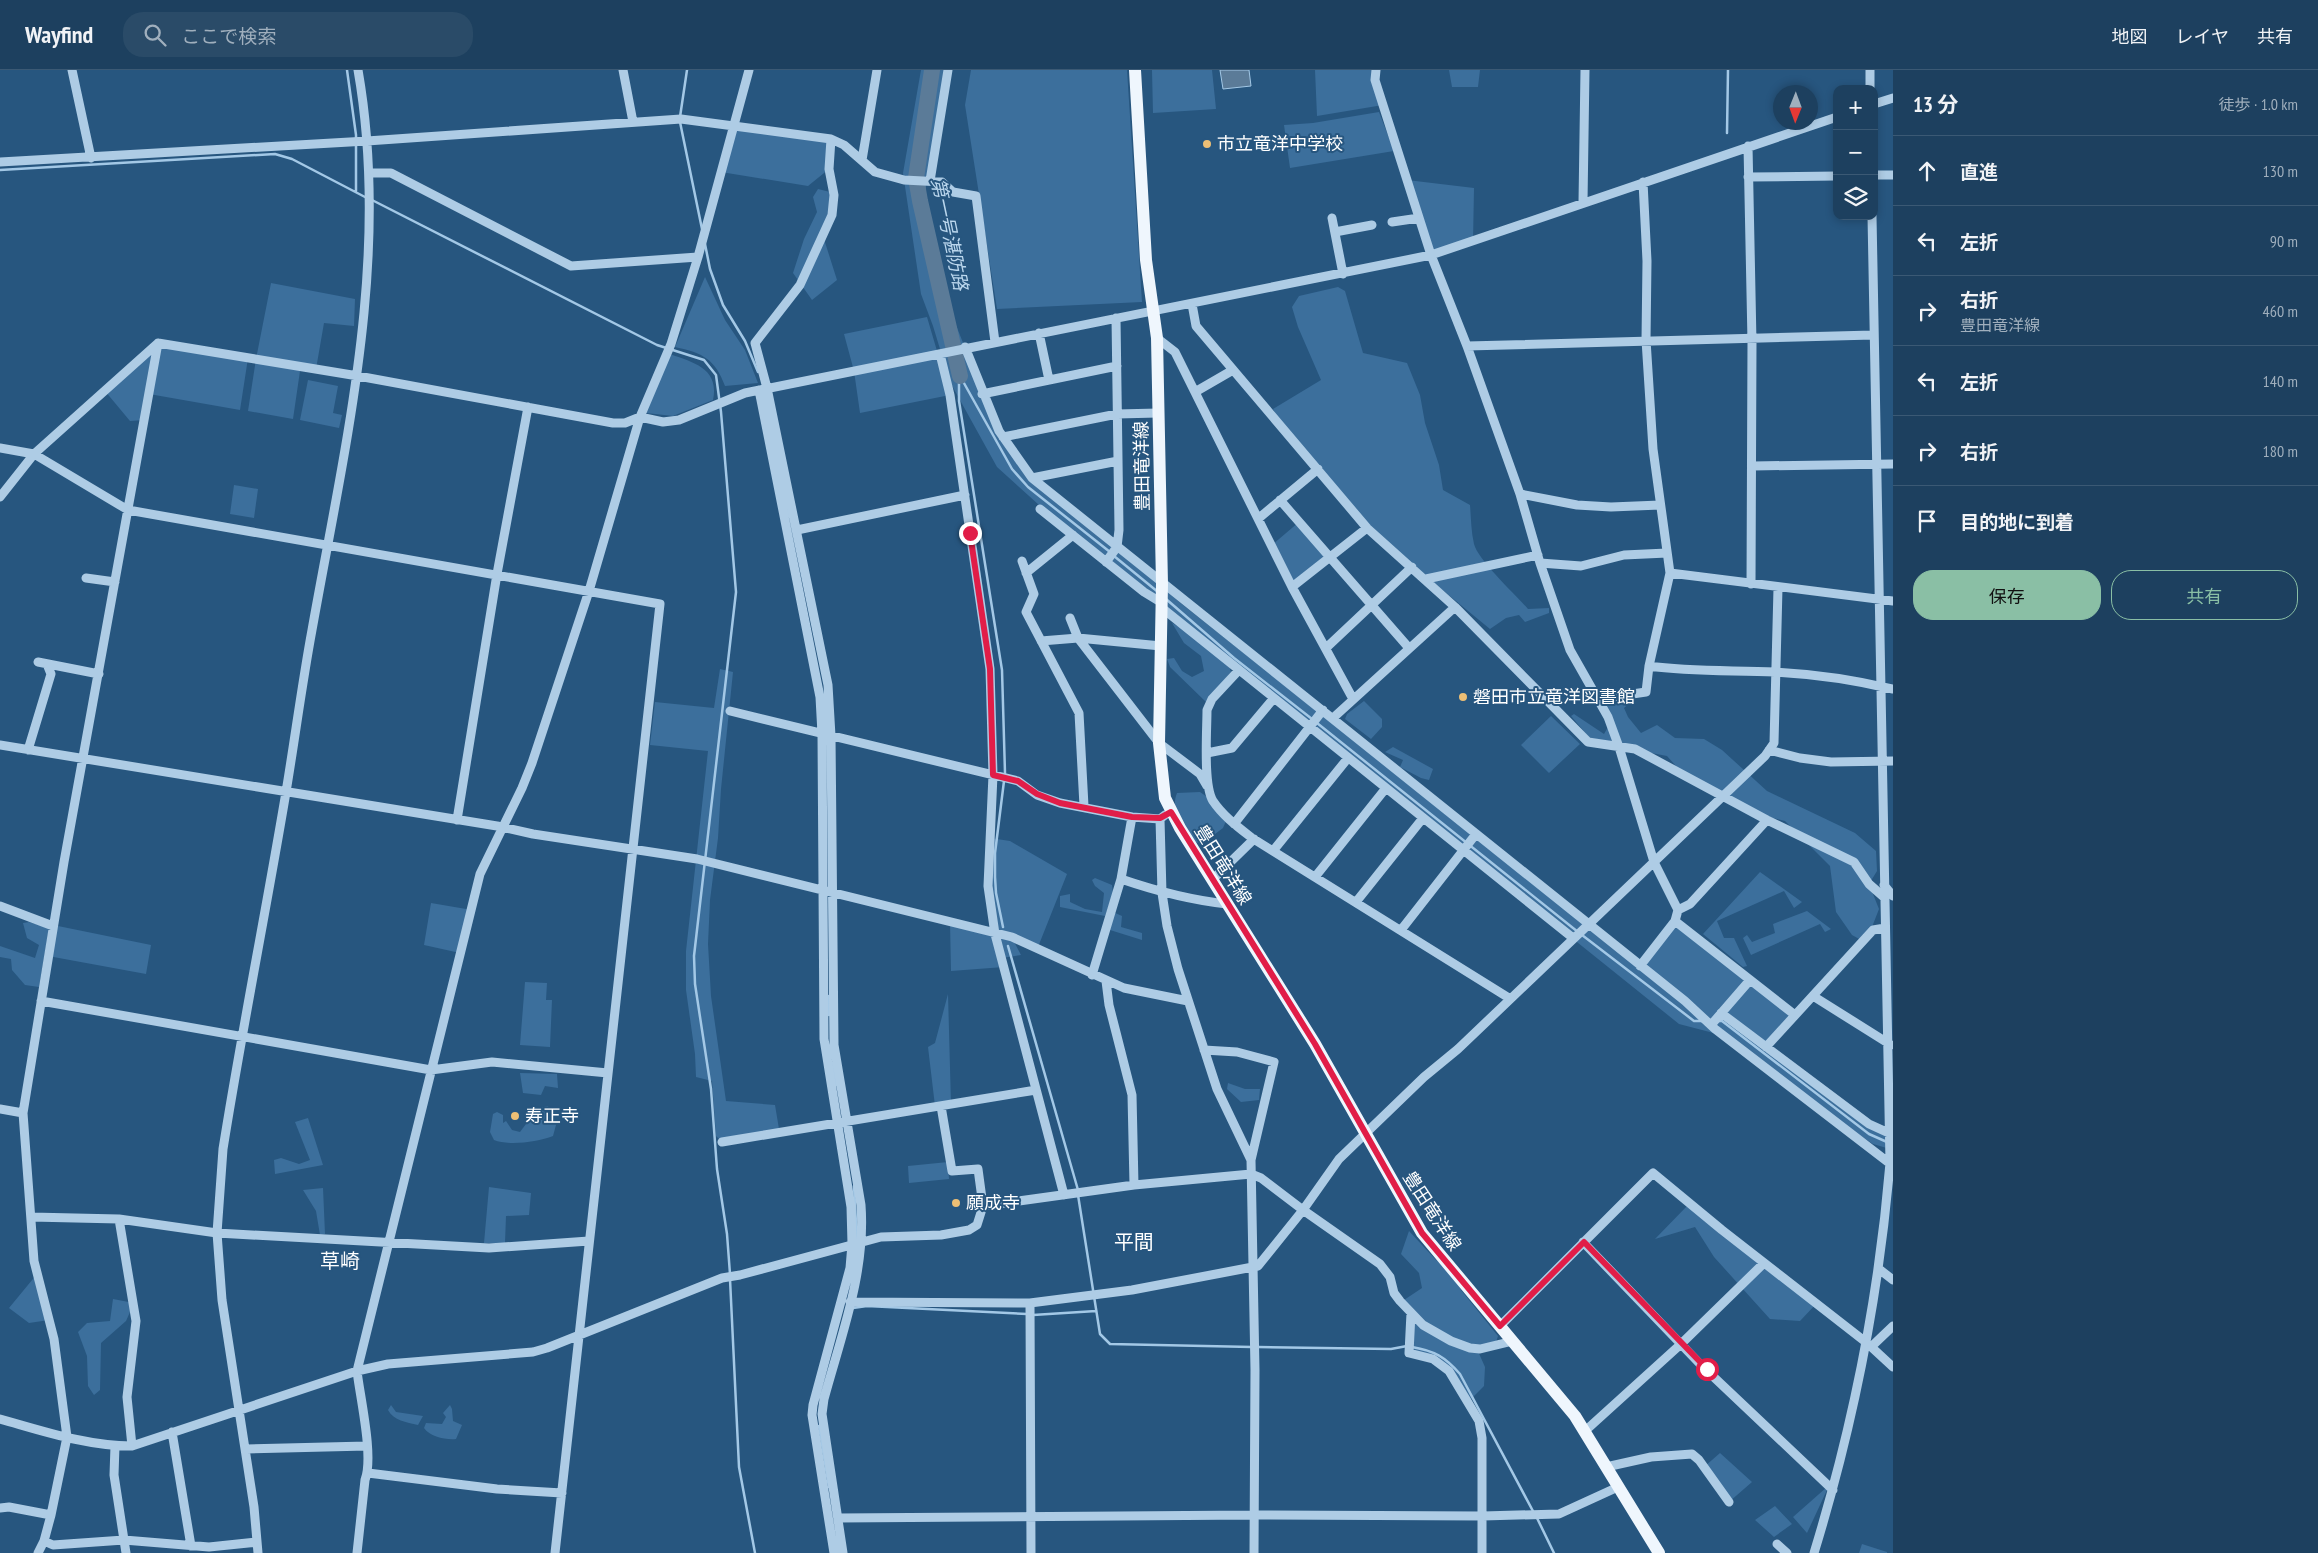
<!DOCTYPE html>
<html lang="ja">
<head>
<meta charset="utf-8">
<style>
	body { margin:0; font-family:"PT Sans Narrow","Noto Sans JP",sans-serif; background:#2a4b68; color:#f1f3f6 }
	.controls { position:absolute; right:15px; top:15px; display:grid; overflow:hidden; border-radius:10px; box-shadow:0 2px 8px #0003 }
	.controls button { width:45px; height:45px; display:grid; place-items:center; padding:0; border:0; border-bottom:1px solid #3b5974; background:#1d405f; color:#f1f3f6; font:25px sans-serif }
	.compass { position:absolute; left:1773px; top:15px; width:45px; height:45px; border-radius:50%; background:#1d405f; box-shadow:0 2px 8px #0003; rotate:181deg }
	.stop { position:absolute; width:15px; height:15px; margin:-11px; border:4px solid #e11d48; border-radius:50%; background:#fff }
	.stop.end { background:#e11d48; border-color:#fff; box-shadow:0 1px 5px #0008 }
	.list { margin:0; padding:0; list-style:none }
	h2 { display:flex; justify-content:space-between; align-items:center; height:65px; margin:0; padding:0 20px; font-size:21px }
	h2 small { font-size:16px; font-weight:400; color:#a0afbd }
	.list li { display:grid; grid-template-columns:32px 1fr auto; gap:15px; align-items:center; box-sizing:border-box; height:70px; padding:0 20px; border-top:1px solid #3b5974 }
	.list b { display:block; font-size:19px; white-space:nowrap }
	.list p { margin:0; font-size:16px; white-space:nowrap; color:#a0afbd }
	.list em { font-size:16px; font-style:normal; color:#a0afbd }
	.actions { display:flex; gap:10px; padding:15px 20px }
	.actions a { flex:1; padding:11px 0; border:1px solid #8abfa5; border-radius:20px; text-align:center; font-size:18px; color:#8abfa5 }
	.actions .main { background:#8abfa5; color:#111 }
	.icon { flex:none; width:28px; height:28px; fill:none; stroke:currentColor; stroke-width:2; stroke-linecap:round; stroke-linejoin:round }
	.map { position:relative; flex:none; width:1893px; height:1483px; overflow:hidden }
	header { display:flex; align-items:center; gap:30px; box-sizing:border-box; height:70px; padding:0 25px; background:#1d405f; border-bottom:1px solid #3b5974 }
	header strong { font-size:24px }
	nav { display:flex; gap:28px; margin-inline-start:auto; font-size:18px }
	.search { width:350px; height:45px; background:#2a4b68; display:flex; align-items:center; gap:12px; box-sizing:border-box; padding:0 18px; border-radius:20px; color:#a0afbd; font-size:19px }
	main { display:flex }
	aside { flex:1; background:#1d405f }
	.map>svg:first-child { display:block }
	.green { fill:#3c6f9c }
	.water { fill:#5b7b98; stroke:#a3c8e6 }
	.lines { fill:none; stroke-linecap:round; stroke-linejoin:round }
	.stream { stroke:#a3c8e6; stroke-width:2.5 }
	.river { stroke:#5b7b98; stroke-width:16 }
	.minor { stroke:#aecce5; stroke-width:9 }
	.major { stroke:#eff6fd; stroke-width:12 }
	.route { stroke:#e11d48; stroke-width:6 }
	.poi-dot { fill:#edbf75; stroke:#27567f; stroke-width:2 }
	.labels { text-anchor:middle; stroke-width:4; stroke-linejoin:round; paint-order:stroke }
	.poi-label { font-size:18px; fill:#fff; stroke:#27567f; text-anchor:start }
	.street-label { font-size:18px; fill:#fff; stroke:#27567f }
	.water-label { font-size:19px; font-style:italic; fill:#bad6ed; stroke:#27567f }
	.quarter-label { font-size:20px; fill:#fff; stroke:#27567f }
</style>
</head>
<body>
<header>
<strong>Wayfind</strong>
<div class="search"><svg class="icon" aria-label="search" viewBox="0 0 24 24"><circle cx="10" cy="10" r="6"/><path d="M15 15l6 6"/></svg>ここで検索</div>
<nav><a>地図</a><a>レイヤ</a><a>共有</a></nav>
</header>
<main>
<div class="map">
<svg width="1893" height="1483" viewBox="0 0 1893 1483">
	<rect width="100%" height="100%" fill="#27567f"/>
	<path class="green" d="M 921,0 L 947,0 L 926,111 L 926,128 L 941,207 L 954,250 L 990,341 L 1036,411 L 1183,535 L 1640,896 L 1675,851 L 1790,946 L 1766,973 L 1869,1054 L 1893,1065 L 1890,1079 L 1873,1074 L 1807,1030 L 1725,966 L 1679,954 L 1228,592 L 1231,602 L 1206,632 L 1170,597 L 1167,589 L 1174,588 L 1182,601 L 1192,607 L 1204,601 L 1201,586 L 1184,573 L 1172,553 L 1195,565 L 1070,463 L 997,397 L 950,312 L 933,256 L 921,224 L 903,103 Z
		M 971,0 L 1127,0 L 1142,232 L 997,239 L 965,35 Z
		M 1152,0 L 1212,0 L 1216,39 L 1153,43 Z
		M 1315,0 L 1376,0 L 1383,35 L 1317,46 Z
		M 1449,0 L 1480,0 L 1478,17 L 1452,17 Z
		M 1379,42 L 1394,81 L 1290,98 L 1284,55 L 1313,53 Z
		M 733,59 L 831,69 L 829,99 L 808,116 L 721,102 Z
		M 1407,110 L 1474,118 L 1473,172 L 1431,185 Z
		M 818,119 L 834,123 L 823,166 L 837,210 L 812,230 L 793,203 L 804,169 L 817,142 L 813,127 Z
		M 705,207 L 725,250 L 745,280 L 758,313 L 725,316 C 715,289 703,283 675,277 Z
		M 271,213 L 355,229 L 354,256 L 324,253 L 316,299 L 300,301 L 293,349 L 248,341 L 256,289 Z
		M 1338,217 L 1345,221 L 1363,283 L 1407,293 L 1420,325 L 1425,353 L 1439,395 L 1443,420 L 1470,435 C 1471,447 1471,461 1474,474 C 1478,490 1515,524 1528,539 L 1549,538 L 1549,543 L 1525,552 L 1519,545 L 1506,548 L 1490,559 L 1367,458 L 1284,359 L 1273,339 L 1321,310 L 1298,257 L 1292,237 L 1299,226 Z
		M 927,247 L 950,325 L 860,343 L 854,301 L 844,264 Z
		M 158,273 L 248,288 L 240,340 L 149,324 Z
		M 154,276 L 144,350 L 130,351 L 105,321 Z
		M 667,283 C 691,292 720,297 713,330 L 673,346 L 646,343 Z
		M 308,310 L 338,316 L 333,343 L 342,345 L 339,358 L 300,350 Z
		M 234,415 L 258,419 L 254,448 L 230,444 Z
		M 1299,452 L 1327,490 L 1292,517 L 1272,475 Z
		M 720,599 L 733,602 L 721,719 L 718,768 L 710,830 L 708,874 L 711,926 L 726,1031 L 775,1035 L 779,1059 L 722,1072 L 716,1066 L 712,1011 L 696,1007 L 695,984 L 686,920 L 686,881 L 708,681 L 650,675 L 655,632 L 714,638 Z
		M 1635,628 L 1624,638 L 1628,647 L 1641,663 L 1657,655 L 1675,668 L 1704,669 L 1722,680 L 1767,721 L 1855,763 L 1876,781 L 1877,801 L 1869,814 L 1879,839 L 1872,857 L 1861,870 L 1852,865 L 1836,842 L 1830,796 L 1785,751 L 1757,744 L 1683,704 L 1667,686 L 1593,672 L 1571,646 L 1574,644 L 1604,664 L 1612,650 L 1601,631 Z
		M 1364,631 L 1382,649 L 1382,657 L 1371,669 L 1345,649 L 1347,644 Z
		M 1551,646 L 1580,674 L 1549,703 L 1521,675 Z
		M 1393,677 L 1433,699 L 1429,710 L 1421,708 L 1400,697 L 1403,690 L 1385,682 Z
		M 1200,722 L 1213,731 L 1226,751 L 1223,758 L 1203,773 L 1189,772 C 1182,757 1170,740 1177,723 Z
		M 990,768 L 1010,771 L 1067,804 L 1038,877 L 1012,868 L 1021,885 L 1002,888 L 1004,897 L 951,901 L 950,852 L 995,864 L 988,816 Z
		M 1760,802 L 1802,832 L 1794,838 L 1784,821 L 1717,851 L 1724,868 L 1734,868 L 1747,896 L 1743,897 L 1703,864 Z
		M 1095,808 L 1112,815 L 1113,823 L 1105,846 L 1060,837 L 1060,826 L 1070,824 L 1070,832 L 1085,839 L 1102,842 L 1104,823 L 1095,816 L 1092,810 Z
		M 431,833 L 472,840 L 460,883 L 424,875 Z
		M 1807,841 L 1831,859 L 1825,862 L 1820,854 L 1751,885 L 1743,868 L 1747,865 L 1752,872 L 1775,863 L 1773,854 Z
		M 1113,842 L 1122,846 L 1121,857 L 1142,863 L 1142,870 L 1110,860 Z
		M 29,852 L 49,858 L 39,917 L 25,915 L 12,900 L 11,889 L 0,887 L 0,876 L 35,888 L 39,875 L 27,868 L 23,853 Z
		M 58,856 L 151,875 L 146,904 L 48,886 Z
		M 525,912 L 547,913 L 546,930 L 552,930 L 550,977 L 520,975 Z
		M 948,924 L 951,1034 L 935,1036 L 928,977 L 935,973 Z
		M 520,1003 L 557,1004 L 558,1018 L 545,1016 L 541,1025 L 523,1023 Z
		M 1228,1013 L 1245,1019 L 1260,1019 L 1259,1030 L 1241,1032 L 1227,1019 Z
		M 548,1036 L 556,1055 L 553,1066 C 537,1072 509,1076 494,1070 L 490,1062 L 493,1044 L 497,1042 L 503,1045 L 503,1053 L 506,1051 L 512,1060 L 520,1062 L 532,1046 L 531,1040 Z
		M 308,1048 L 323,1095 L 275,1104 L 274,1090 L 281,1088 L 299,1094 L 310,1090 L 295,1052 Z
		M 948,1092 L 949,1109 L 909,1113 L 908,1096 Z
		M 489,1117 L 531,1123 L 529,1145 L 506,1146 L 505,1173 L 484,1173 Z
		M 323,1118 L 325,1164 L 320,1165 L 316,1141 L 303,1120 Z
		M 1688,1135 L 1816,1234 L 1800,1251 L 1770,1249 L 1714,1187 L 1695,1157 L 1655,1169 Z
		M 1409,1161 L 1436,1190 L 1452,1201 L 1461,1220 L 1498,1266 L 1495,1275 L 1477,1279 L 1485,1297 L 1484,1316 L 1469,1331 L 1443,1295 L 1412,1283 L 1411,1243 L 1401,1232 L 1422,1218 L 1419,1203 L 1401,1184 Z
		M 37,1204 L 49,1250 L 29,1253 L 9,1238 Z
		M 113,1229 L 134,1233 L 126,1251 L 101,1273 L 100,1320 L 94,1325 L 88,1316 L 87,1286 L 78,1262 L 87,1253 L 110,1251 Z
		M 391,1335 L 396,1342 L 423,1346 L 418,1355 C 406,1352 394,1351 388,1340 Z
		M 450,1335 L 452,1339 L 453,1351 L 462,1355 L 456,1369 C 446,1370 430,1367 424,1358 L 426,1353 L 442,1354 L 446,1347 L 443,1343 Z
		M 1720,1383 L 1752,1412 L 1729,1432 L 1704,1397 Z
		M 1827,1417 L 1827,1420 L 1807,1463 L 1793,1447 Z
		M 1775,1436 L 1792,1454 L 1774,1467 L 1755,1450 Z
		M 1862,1474 L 1887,1482 L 1887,1483 L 1859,1483 Z"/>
	<path class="water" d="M 1220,0 L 1249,0 L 1251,16 L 1223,19 Z"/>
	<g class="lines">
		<path class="stream" d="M 347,0 L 356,65 L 356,122
			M 680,47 L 687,0
			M 680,52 L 702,159
			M 1727,63 L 1728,0
			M 0,100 L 275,84 L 292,89 L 365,127
			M 370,129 L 657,275 L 704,290 L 716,305 L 721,342 L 736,522 L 694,886 L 695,914 L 711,1019 L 717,1099 L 727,1164 L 730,1204
			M 705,174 L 710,199 L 723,235 L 745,271 L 758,302
			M 960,306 L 1012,399 L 1028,417 L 1110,482
			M 959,308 L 959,331 L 1002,600 L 1005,703 L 995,783 L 995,807 L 996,823 L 1003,857
			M 786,435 L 789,446
			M 1114,486 L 1158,522
			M 1166,529 L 1234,588 L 1312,649
			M 1317,653 L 1578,862
			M 1582,865 L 1694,951 L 1702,951
			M 1008,876 L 1078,1120
			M 829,926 L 829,945
			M 1718,951 L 1722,951 L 1869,1064 L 1887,1072
			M 833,993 L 836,1015
			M 854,1116 L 857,1171
			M 1078,1125 L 1100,1264 L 1110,1274 L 1252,1277
			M 730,1209 L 739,1397 L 755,1483
			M 853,1238 L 867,1236 L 1027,1244
			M 1033,1245 L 1096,1241
			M 1258,1277 L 1391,1279 L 1407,1276
			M 1412,1277 C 1435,1281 1445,1287 1460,1304 L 1534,1443
			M 819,1356 L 829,1417
			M 1537,1448 L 1554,1483"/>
		<path class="river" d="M 932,0 L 916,108 L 920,131 L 960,306"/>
		<path class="minor" d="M 72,0 L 91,88
			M 623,0 L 633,52
			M 1376,0 L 1375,10 L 1431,185 L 1467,276 L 1520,424 L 1540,493 L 1570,580 L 1608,647 L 1619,677 L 1654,792 L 1678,840 L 1675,851 L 1640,896
			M 1870,19 L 1870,0
			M 1874,34 L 1893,28
			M 831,69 L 829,99 L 834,125 L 832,145 L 800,215 L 755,273 L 767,318 L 828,615 L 831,666 L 834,975 L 861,1135 C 866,1202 841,1266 824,1329 L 822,1344 L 843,1483
			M 1748,76 L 1752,272 L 1751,514
			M 862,90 L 877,0
			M 0,92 L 367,71 L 681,49 L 831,69 L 844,75 L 875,102 L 904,110 L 942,112 L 953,122 L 976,126 L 995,272
			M 369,103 L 391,103 L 571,196 L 698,187
			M 1874,105 L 1893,105
			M 1748,107 L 1837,106
			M 930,111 L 948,0
			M 1583,132 L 1585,0
			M 1332,148 L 1343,204
			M 1392,152 L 1419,148
			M 1335,162 L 1372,155
			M 1192,234 L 1196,256 L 1367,458 L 1455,537 L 1588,672 L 1635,679 L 1767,750 L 1854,792 L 1869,814 L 1885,828
			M 1039,263 L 1049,310
			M 1157,268 L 1175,282 L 1292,517 L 1353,629
			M 158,273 L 358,306 L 613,353 L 625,353 L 640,347 L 663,352 L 679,350 L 745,323 L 1431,185 L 1837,47
			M 1467,276 L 1873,265
			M 965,277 L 999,361 L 1032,408 L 1685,931 L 1715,959 L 1893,1096
			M 940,284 L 950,325 L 990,599 L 993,705 L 988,816 L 995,864 L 1064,1125
			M 759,320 L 820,627 L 822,664 L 824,969 L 851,1137 L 852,1174 L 850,1198 L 813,1335 L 812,1345 L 834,1483
			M 1195,322 L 1233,300
			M 982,324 L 1117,296
			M 1003,367 L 1117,344 L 1158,343
			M 0,378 L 34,384 L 128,440 L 660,534 L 555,1483
			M 1753,396 L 1893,394
			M 1032,408 L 1118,391
			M 1520,424 L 1577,435 L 1611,437 L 1660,435
			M 0,427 L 34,384 L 158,273
			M 1280,430 L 1409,578
			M 1040,439 L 1144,522 L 1162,533
			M 1259,448 L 1318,399
			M 797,460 L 965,425
			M 1022,491 L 1034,524 L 1026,542 L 1079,643 L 1084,736
			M 1106,492 L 1117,477 L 1119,460 L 1116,248
			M 1540,493 L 1581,496 L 1624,485 L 1667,483
			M 1026,503 L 1073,465
			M 1670,503 L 1893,531
			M 86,508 L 115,512
			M 1426,509 L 1538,485
			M 1292,517 L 1367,458
			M 1162,538 L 1573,868
			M 1070,548 L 1078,568 L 1159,673 L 1200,704 L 1207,716
			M 1041,571 L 1078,568 L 1161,576
			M 1326,578 L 1412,497
			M 38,592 L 99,604
			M 1649,596 C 1691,602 1733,600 1775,602 C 1814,604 1855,610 1893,619
			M 1239,600 L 1212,629 L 1207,640 C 1207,661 1203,715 1213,731 C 1223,746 1238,757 1252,768 L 1509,928
			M 1598,629 L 1646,622 L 1649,596 L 1670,503 L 1653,379 L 1646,270 L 1647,191 L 1643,112
			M 730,641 L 1018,711 L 1037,725 L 1060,733 L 1132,747 L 1160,749 L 1165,745
			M 1333,648 L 1455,537
			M 0,675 L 497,756 L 533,764 L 697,789 L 1012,867 L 1124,918 L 1188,931
			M 28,680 L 51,604 L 47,594
			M 1769,680 L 1800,688 L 1831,692 L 1893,691
			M 1207,683 L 1232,678 L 1274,628
			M 1160,749 L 1162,823 L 1167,856 L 1178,899 L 1217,1019 L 1251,1090 L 1255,1300 L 1254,1483
			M 457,750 L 497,504 L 528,337
			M 1234,754 L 1323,640
			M 1273,781 L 1348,688
			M 1315,807 L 1386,718
			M 1121,809 C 1156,821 1190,830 1227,834
			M 1212,810 L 1254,769
			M 1884,815 L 1893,826
			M 1356,832 L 1423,748
			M 0,836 L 53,856
			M 1678,840 L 1690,834 L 1767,750
			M 1675,851 L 1795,945
			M 1401,860 L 1476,764
			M 1092,905 L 1121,809 L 1132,747
			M 1106,911 L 1109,935 L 1132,1025 L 1134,1115
			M 1813,926 L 1891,975
			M 41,931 L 431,1000 L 492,992 L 608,1003
			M 1721,943 L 1869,1054 L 1893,1065
			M 1711,955 L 1750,910
			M 1766,977 L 1873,860 L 1885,858
			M 1204,980 L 1237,982 L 1274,992 L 1251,1090
			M 0,1039 L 23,1043
			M 722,1072 L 1036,1020
			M 983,1136 L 1134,1115 L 1251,1104 L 1261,1108 L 1303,1140 L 1380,1194 L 1390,1207 L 1394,1223 L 1400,1231 L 1423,1255 L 1451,1271 L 1470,1278 L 1480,1279 L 1513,1271
			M 31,1147 L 119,1149 L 217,1163 L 489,1178 L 589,1171
			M 119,1149 L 136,1251 L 127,1327 L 132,1376
			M 1583,1172 L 1701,1295 L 1833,1420
			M 1879,1199 L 1893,1210
			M 850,1232 L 1030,1233 L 1132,1220 L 1258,1196 L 1303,1140 L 1339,1089 L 1424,1007 L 1458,979 L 1765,686 L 1774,673 L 1778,518
			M 1030,1233 L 1031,1483
			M 1411,1243 L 1409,1283 L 1433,1289 L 1449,1301 L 1479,1351 L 1482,1368 L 1482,1483
			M 1500,1256 L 1653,1103 L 1722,1160 L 1867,1273 L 1893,1297
			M 1871,1277 L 1893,1256
			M 0,1349 C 43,1361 87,1376 132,1376 L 357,1301 L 388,1294 L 533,1282 L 547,1278 L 722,1208 L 740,1205 L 881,1167 L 941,1165 L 969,1160 L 977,1155 L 983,1136 L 978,1099 L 952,1101 L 941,1036
			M 1585,1361 L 1681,1274 L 1764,1193
			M 172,1362 L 191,1476
			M 115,1376 L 114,1405 L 126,1483
			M 246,1379 L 367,1376
			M 1606,1397 L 1651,1387 L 1692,1384 L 1699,1390 L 1729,1432
			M 368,1403 L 497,1419 L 562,1423
			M 0,1438 L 9,1437 L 51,1445
			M 838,1448 L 1254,1445 L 1483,1446 L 1559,1444 L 1618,1417
			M 44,1471 L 53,1475 L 124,1470 L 209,1477 L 257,1472
			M 1777,1474 L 1787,1483
			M 38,1483 L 44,1471 L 51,1445 L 67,1367 L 54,1269 L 34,1191 L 23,1043 L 64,792 L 158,273
			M 258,1483 L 254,1437 L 222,1230 L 217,1163 L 223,1079 C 242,960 266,841 286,722 C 295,668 302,614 312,560 C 345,375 391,188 358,0
			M 357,1483 L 365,1410 C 374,1387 360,1327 357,1301 L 480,804 L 522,718 L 532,693 L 589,521 L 640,347 L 671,274 L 698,187 L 749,0
			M 1814,1483 C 1853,1356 1879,1226 1890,1093 L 1872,146"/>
		<path class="major" d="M 1135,0 L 1146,190 L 1157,268 L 1162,514 L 1159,673 L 1165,728 L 1180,758 L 1315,974 L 1422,1163 L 1575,1346 L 1659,1483"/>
	</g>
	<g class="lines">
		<path class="route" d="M 970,463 L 990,599 L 993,705 L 1018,711 L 1037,724 L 1060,733 L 1132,747 L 1160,748 L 1171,742 L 1315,974 L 1422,1163 L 1500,1256 L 1584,1172 L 1707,1299"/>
	</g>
	<g class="poi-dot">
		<circle cx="1207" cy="74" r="5"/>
		<circle cx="1463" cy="627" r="5"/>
		<circle cx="515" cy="1046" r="5"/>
		<circle cx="956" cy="1133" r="5"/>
	</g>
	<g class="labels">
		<g class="poi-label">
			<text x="1217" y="80">市立竜洋中学校</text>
			<text x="1473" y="633">磐田市立竜洋図書館</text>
			<text x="525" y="1052">寿正寺</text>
			<text x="966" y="1139">願成寺</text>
		</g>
		<g class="street-label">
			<text transform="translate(1142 396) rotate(-91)" y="6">豊田竜洋線</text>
			<text transform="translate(1223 795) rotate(58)" y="6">豊田竜洋線</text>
			<text transform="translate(1432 1141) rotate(57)" y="6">豊田竜洋線</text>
		</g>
		<g class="water-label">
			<text transform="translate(950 164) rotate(78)" y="7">第一号湛防路</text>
		</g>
		<g class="quarter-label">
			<text x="1134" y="1179">平間</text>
			<text x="340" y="1198">草崎</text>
		</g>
	</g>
</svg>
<div class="controls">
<button>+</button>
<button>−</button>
<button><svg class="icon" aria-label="layers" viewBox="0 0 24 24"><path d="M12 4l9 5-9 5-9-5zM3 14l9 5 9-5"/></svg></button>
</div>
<svg class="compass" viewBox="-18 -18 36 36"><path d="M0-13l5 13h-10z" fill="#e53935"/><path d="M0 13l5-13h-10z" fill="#a0afbd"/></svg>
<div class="stop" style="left:1707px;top:1299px"></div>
<div class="stop end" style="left:970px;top:463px"></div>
</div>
<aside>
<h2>13 分<small>徒歩 · 1.0 km</small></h2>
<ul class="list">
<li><svg class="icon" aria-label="ahead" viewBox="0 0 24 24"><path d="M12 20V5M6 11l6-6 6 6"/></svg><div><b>直進</b></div><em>130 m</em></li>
<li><svg class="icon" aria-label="left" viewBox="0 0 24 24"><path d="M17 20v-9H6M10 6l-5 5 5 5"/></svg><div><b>左折</b></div><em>90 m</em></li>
<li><svg class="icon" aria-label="right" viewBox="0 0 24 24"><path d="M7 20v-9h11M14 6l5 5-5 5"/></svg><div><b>右折</b><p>豊田竜洋線</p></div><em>460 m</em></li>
<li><svg class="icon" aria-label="left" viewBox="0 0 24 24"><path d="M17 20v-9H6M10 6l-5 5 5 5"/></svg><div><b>左折</b></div><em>140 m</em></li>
<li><svg class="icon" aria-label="right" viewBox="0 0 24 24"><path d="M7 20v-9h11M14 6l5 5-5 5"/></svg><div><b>右折</b></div><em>180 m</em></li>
<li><svg class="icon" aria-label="arrive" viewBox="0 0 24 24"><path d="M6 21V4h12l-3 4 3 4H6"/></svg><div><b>目的地に到着</b></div></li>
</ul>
<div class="actions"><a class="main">保存</a><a>共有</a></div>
</aside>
</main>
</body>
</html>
